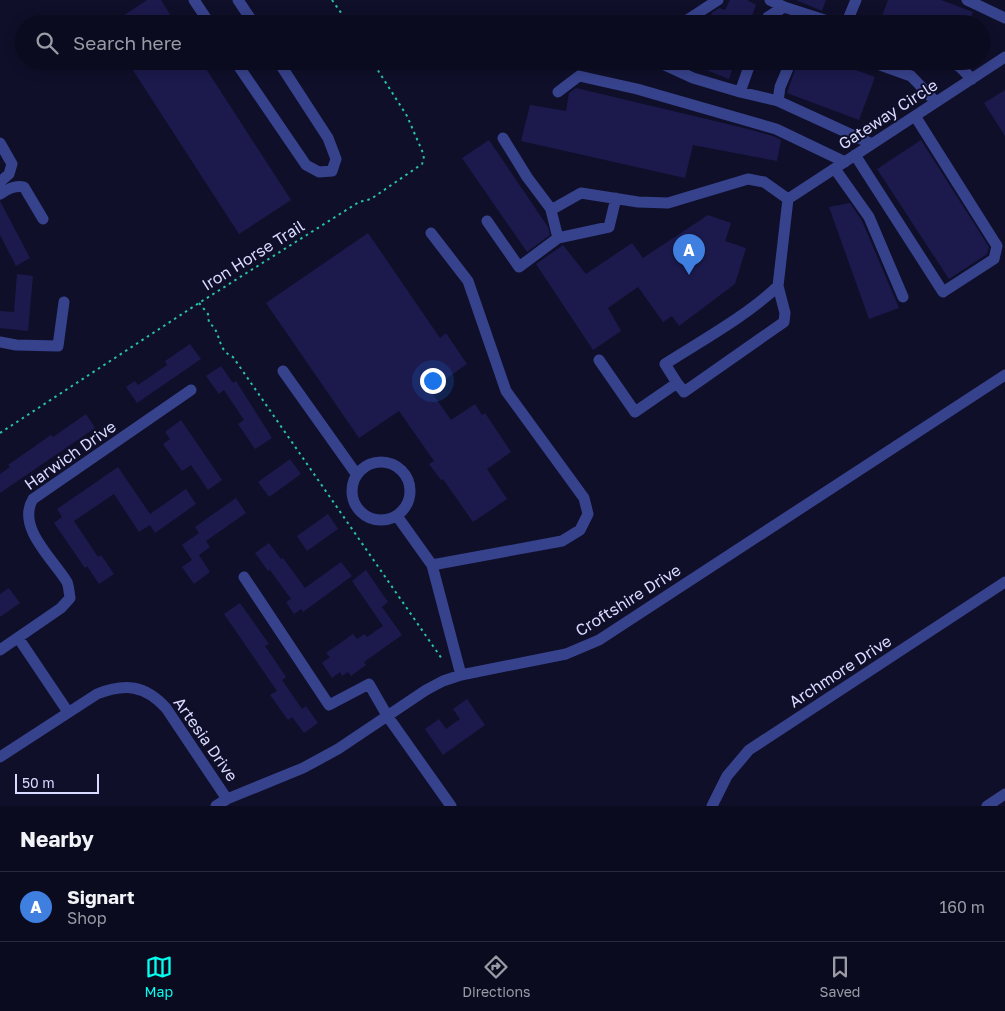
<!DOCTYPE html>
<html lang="en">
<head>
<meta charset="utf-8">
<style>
	body { margin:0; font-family:"Golos Text",sans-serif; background:#141429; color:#f1f3f6 }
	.scale { position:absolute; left:15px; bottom:12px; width:84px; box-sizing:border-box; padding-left:5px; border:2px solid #d8daff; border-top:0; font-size:14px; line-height:18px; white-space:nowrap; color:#d8daff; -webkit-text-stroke:4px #0f0f2a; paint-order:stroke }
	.you { position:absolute; left:432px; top:380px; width:18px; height:18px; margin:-12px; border:4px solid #fff; border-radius:50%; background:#1a73e8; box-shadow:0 0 0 8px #1a73e833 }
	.badge { display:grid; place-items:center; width:32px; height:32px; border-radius:50%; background:#04ffef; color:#fff; font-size:16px; font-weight:700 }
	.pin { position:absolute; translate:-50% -41px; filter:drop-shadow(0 1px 2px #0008) }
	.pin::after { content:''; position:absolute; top:26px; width:18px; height:15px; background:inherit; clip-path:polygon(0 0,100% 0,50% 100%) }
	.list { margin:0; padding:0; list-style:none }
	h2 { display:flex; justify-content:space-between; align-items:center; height:65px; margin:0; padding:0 20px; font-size:21px }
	h2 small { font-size:16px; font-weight:400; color:#9a9ba5 }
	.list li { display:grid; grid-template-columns:32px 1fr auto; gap:15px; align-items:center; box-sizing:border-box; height:70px; padding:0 20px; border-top:1px solid #2b2b3e }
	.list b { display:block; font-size:19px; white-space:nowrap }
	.list p { margin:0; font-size:16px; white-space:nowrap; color:#9a9ba5 }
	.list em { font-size:16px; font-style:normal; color:#9a9ba5 }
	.icon { flex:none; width:28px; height:28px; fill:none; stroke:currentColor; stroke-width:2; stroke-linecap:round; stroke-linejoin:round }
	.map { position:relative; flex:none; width:1005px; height:806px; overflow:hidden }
	.search { position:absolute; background:#0b0b20; box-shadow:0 2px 12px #0003; left:15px; right:15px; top:15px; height:55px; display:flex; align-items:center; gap:12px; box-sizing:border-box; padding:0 18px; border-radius:28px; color:#9a9ba5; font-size:19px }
	.sheet { height:135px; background:#0b0b20 }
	nav { display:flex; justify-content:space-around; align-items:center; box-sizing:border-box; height:70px; border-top:1px solid #2b2b3e; background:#0b0b20; font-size:14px; color:#9a9ba5 }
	nav a { display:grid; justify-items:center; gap:2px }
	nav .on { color:#04ffef }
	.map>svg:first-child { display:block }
	.building { fill:#1c1a4c }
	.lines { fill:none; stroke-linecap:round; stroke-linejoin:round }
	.path { stroke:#28c3a0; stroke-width:2; stroke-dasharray:2.5 4; stroke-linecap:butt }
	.minor { stroke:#37428c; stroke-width:11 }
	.labels { text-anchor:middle; stroke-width:4; stroke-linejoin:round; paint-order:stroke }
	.street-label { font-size:16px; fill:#d8daff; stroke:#0f0f2a }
</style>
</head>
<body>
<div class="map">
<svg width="1005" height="806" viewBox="0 0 1005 806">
	<rect width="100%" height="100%" fill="#0f0f2a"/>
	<path class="building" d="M 147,0 L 161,0 L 176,24 L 111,24 Z
		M 730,0 L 747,0 L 756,5 L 749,24 L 707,24 L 712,13 L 719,8 L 725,10 Z
		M 796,0 L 826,0 L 822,11 Z
		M 888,0 L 941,0 L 973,12 L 968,24 L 879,24 Z
		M 127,61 L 201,61 L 291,200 L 239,234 Z
		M 684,61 L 735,61 L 729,79 Z
		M 798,61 L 831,61 L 875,77 L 859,120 L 787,93 Z
		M 576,88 L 740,127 L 773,136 L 781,140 L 777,161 L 693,145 L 685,178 L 521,141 L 530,105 L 566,111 L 569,93 Z
		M 1005,90 L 1005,136 L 984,103 Z
		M 489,140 L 548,227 L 550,235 L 527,252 L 462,158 Z
		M 921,140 L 989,247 L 987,254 L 949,279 L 877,169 Z
		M 0,201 L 30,258 L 16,266 L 0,235 Z
		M 850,203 L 862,221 L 899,308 L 869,319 L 829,207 Z
		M 708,215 L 731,223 L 725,241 L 746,248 L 735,284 L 679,326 L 672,316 L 663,322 L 638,287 L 608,308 L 621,331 L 593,350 L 536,264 L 563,245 L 586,274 L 632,243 L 643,258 Z
		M 368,233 L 440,338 L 446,333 L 467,364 L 430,390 L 451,420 L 475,404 L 482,415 L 485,413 L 511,452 L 487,469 L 507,499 L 473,522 L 443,479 L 441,480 L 429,464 L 434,461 L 399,411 L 359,438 L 266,303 Z
		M 17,274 L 33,276 L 28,331 L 0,328 L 0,311 L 14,312 Z
		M 190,344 L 201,359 L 137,403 L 126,387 L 135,381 L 138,385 L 167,365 L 165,361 Z
		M 221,366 L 233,383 L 236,381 L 272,438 L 255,449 L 238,424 L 244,420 L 224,390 L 219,394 L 206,376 Z
		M 86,414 L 95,428 L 0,493 L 0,474 L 10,467 L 8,465 L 51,435 L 53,437 Z
		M 181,420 L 222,480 L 208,490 L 191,465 L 182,471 L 163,444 L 170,439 L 165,432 Z
		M 290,459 L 301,474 L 269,497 L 258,482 Z
		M 118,467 L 150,514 L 186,489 L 196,504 L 155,533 L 150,525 L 139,532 L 114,494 L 74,521 L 98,557 L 101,555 L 114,574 L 99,584 L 87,566 L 85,568 L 54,523 L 62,517 L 57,509 Z
		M 236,498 L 246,513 L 206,541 L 210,547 L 199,555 L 210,572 L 194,584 L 182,567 L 192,560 L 182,545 L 199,533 L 195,527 Z
		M 328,514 L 338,529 L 307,551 L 297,536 Z
		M 269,543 L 281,559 L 283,558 L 305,588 L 341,562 L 352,576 L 303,612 L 301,609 L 294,614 L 286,602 L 291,599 L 270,570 L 268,571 L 255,553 Z
		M 366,570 L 388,602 L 382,607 L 402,635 L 364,662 L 366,665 L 351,676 L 348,672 L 342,676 L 340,672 L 332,678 L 322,663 L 330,657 L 326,653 L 353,634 L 357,639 L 365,634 L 367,637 L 383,626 L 352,581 Z
		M 9,588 L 20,603 L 0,617 L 0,594 Z
		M 240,603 L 269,644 L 265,646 L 286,677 L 282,680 L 302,709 L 306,706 L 318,723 L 304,733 L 292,717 L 288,720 L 270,695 L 277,691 L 224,614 Z
		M 467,699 L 485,725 L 443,755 L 425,729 L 439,719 L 446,729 L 460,719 L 453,709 Z"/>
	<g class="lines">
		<path class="path" d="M 332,0 L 349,24
			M 199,303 L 208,314 L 209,323 C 222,331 216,350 233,357 L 442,659
			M 0,433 L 199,303 L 359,202 L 371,199 L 422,164 L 424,159 L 423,153 L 407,116 L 372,61"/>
		<path class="minor" d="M 194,0 L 210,24
			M 238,0 L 254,24
			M 770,0 L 784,7
			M 967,0 L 1005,18
			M 681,24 L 718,0
			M 765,24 L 768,17 L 784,7 L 837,24
			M 846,24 L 856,0
			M 235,61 L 306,165 L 319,172 L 332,171 L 336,159 L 328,138 L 278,61
			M 656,61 L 693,78 L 740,92
			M 751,61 L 740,92 L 778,101
			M 791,61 L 780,87 L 778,101 L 872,144
			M 869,61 L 911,76 L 936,102
			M 944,61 L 959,66 L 972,79
			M 558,92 L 579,76 L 637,89 L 776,129 L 845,162
			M 503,138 L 527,177 L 551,209
			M 0,143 L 12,164 L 9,174 L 0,182
			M 855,155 L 943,292 L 994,259 L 997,246 L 915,116
			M 835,169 L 869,217 L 903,297
			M 0,194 C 8,189 15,185 24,187 L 43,219
			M 788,199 L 1005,57
			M 487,221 L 519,267 L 558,238 L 551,210 L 581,193 L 638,202 L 668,203 L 748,179 L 764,182 L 788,199
			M 431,233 L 468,281 L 506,391 L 584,498 L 588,514 L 580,530 L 562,541 L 432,565
			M 558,238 L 609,227 L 616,198
			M 0,342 L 16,345 L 58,346 L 64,302
			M 599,360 L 635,412 L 677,383 L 665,364 C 701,341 748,315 778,286
			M 283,371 L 357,475
			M 677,383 L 684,392 L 784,322 L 785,313 L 778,286 L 788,199
			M352 491a29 29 0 1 1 58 0a29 29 0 1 1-58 0Z
			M 397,516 L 432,565 L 461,675
			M 244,577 L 329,705 L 369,684 L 388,717 L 451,806
			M 19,639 L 68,712
			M 0,650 L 61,608 L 70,598 C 69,592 69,587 67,582 C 53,559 16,527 33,499 L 191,390
			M 0,757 L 97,694 C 125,683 145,685 166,708 L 227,799
			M 216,806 L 227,799 L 303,768 L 338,749 L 426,690 L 443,681 L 461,675 L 566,654 L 599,640 L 1005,375
			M 712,806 L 727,776 L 749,750 L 1005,582
			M 987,806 L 1005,794"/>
	</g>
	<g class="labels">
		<g class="street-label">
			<text transform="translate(888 114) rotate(-33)" y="6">Gateway Circle</text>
			<text transform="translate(253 255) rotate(-32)" y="6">Iron Horse Trail</text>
			<text transform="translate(70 455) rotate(-35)" y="6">Harwich Drive</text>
			<text transform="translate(628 600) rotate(-32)" y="6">Croftshire Drive</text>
			<text transform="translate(840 671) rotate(-33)" y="6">Archmore Drive</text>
			<text transform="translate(206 739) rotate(55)" y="6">Artesia Drive</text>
		</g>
	</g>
</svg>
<div class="scale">50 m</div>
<div class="you"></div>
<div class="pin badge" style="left:689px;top:275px;background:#3f7fe0">A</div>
<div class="search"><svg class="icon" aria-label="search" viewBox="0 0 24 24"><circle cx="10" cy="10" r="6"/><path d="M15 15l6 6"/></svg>Search here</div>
</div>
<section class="sheet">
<h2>Nearby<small></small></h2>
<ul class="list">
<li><span class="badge" style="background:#3f7fe0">A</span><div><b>Signart</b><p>Shop</p></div><em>160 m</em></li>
</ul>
</section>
<nav>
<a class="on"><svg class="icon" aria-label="map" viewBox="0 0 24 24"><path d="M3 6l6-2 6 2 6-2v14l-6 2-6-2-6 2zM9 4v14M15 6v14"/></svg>Map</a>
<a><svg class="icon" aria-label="directions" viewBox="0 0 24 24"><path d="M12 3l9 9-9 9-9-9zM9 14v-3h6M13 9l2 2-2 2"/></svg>Directions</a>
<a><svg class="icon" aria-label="saved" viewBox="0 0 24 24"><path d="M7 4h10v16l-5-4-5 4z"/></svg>Saved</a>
</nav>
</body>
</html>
